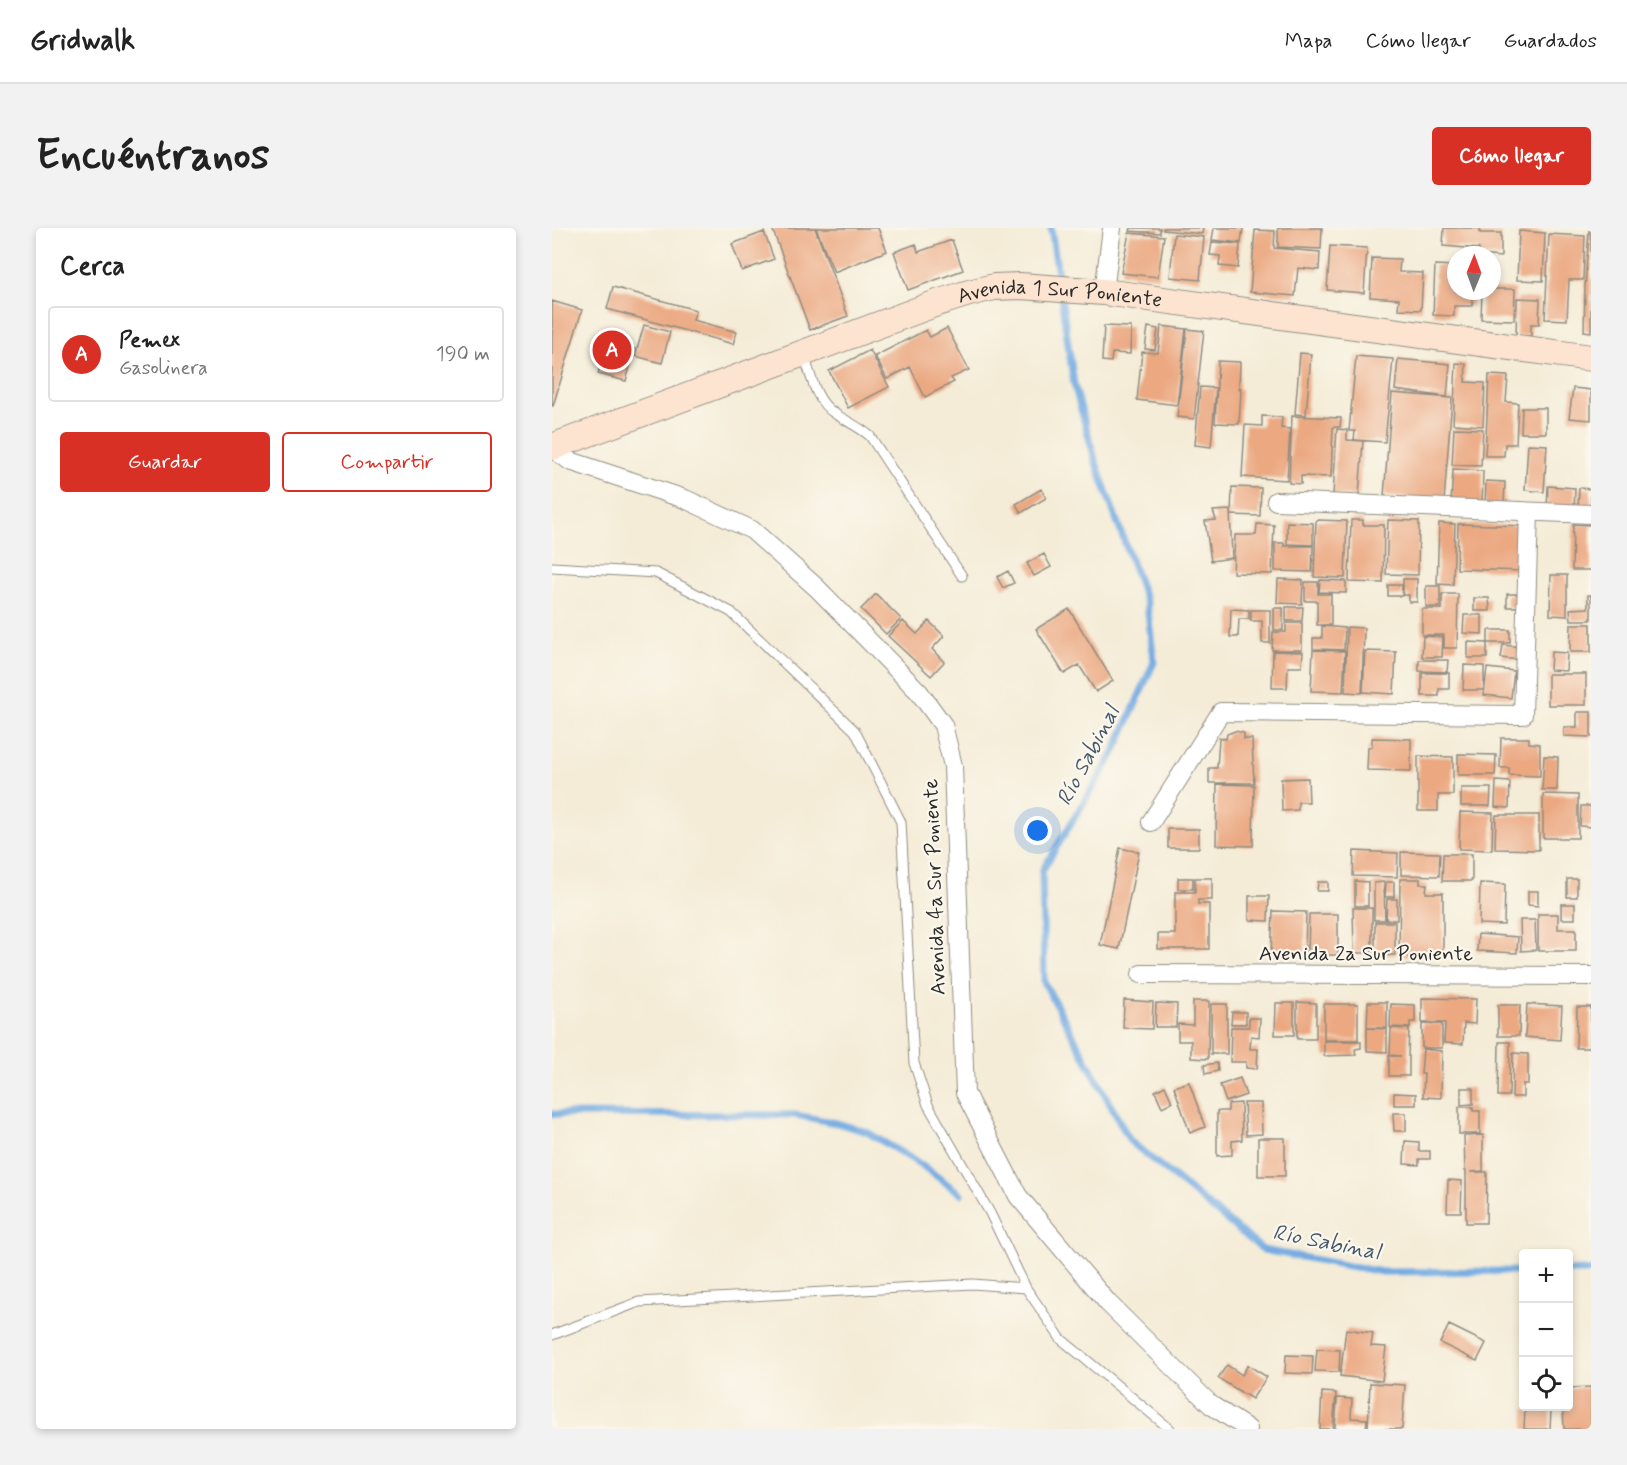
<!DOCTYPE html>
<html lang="es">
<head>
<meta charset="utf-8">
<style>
	body { margin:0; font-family:Mynerve,sans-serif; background:#f2f2f2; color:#222 }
	.controls { position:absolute; right:18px; bottom:18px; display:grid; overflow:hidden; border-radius:6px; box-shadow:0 3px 9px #0003 }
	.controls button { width:54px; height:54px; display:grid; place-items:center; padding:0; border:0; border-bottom:2px solid #e0e0e0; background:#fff; color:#222; font:30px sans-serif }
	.compass { position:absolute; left:895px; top:18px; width:54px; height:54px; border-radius:50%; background:#fff; box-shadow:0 3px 9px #0003; rotate:1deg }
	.you { position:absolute; left:486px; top:603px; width:21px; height:21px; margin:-15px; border:4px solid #fff; border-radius:50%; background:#1a73e8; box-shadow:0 0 0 9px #1a73e833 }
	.badge { display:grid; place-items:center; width:39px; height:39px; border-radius:50%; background:#d93025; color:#fff; font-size:20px; font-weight:700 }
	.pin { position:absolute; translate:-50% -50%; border:3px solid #fff; box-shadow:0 2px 6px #0006 }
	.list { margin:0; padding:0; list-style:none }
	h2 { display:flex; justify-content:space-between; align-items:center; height:78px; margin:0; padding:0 24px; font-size:26px }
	h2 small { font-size:20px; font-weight:400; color:#767676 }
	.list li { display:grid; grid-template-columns:39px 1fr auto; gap:18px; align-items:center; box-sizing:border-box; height:96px; margin:0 12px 12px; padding:0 12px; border:2px solid #e0e0e0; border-radius:6px }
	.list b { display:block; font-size:22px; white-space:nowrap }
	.list p { margin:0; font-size:20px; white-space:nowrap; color:#767676 }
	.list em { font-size:20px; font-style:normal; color:#767676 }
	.actions { display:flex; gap:12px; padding:18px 24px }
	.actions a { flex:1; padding:14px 0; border:2px solid #d93025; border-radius:6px; text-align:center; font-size:21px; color:#d93025 }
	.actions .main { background:#d93025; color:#fff }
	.icon { flex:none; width:33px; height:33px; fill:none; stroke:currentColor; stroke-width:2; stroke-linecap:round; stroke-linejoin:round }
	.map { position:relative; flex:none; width:1039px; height:1201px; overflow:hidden; border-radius:6px }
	header { display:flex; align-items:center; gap:36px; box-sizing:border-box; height:84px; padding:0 30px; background:#fff; border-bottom:2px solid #e0e0e0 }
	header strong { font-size:28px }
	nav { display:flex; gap:33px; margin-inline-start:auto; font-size:21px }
	.intro { display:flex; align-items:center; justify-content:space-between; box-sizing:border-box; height:144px; padding:0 36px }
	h1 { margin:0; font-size:42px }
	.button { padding:15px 27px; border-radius:6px; background:#d93025; color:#fff; font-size:21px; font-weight:700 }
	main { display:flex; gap:36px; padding:0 36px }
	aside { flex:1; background:#fff; border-radius:6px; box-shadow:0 3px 9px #0003 }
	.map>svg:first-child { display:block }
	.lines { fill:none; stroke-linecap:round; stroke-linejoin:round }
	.stream { stroke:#73abe2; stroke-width:7 }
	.building { fill:#eba881 }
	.lane-casing { stroke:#908c81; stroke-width:11 }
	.street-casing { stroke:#908c81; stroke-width:20 }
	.secondary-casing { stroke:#908c81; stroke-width:28 }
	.lane { stroke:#fff; stroke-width:9 }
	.street { stroke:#fff; stroke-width:18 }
	.secondary { stroke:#fde4d1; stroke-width:26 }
	.labels { text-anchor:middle; stroke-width:4.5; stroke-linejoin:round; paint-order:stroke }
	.street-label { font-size:21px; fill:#2b2b2b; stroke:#fbf7ec }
	.water-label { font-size:22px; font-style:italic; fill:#44586b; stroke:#fbf7ec }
</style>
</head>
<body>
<header>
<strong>Gridwalk</strong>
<nav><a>Mapa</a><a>Cómo llegar</a><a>Guardados</a></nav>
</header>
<div class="intro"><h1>Encuéntranos</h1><a class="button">Cómo llegar</a></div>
<main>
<aside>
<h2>Cerca<small></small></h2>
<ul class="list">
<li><span class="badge">A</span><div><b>Pemex</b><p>Gasolinera</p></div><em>190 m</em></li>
</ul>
<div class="actions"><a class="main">Guardar</a><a>Compartir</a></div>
</aside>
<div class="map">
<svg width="1039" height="1201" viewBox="0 0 1039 1201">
	<rect width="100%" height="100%" fill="#fbf7ec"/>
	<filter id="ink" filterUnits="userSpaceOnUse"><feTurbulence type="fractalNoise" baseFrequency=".0167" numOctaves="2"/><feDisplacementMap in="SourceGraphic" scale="12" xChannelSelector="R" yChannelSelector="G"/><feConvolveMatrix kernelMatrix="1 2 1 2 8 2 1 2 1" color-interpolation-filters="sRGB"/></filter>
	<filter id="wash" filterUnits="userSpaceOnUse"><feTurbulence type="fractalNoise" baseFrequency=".008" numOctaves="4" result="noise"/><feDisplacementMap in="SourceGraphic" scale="24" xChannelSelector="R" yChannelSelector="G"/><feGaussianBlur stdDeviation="1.35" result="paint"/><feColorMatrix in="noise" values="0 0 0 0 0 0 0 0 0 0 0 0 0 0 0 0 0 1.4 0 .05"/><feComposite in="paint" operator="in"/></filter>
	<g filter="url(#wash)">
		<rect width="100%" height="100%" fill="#f4ecd7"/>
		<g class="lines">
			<path class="stream" d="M 499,0 L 522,156 L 544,235 L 595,376 L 602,434 L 562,525 L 490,643 L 492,754 L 578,913 L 711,1022 L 830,1044 L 972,1043
				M 0,886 L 243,887 L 285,895 L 315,904 L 368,936 L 409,966
				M 1017,1043 L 1039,1043"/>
		</g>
		<g id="blocks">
			<path class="building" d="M 220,0 L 263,0 L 296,88 L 258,102 Z
				M 264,0 L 326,0 L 335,23 L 282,44 Z
				M 579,0 L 608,0 L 608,5 L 578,3 Z
				M 611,0 L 651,0 L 650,6 L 611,2 Z
				M 662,0 L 691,0 L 689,15 L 660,12 Z
				M 726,0 L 770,0 L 769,21 L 726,19 Z
				M 892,0 L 928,0 L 928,5 L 949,5 L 949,29 L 927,27 L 927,21 L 891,18 Z
				M 703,2 L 723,3 L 722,20 L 768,24 L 767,42 L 746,40 L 743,68 L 698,64 Z
				M 967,3 L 993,5 L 991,53 L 965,52 Z
				M 1037,3 L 1039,3 L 1039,104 L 1032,103 L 1033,59 Z
				M 212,4 L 222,31 L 190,43 L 180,16 Z
				M 577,5 L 612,8 L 606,49 L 569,45 Z
				M 622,6 L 652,9 L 648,52 L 618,49 Z
				M 997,6 L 1033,8 L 1031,52 L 1017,52 L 1015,92 L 993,91 Z
				M 400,12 L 411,42 L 356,62 L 342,24 L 364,16 L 366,24 Z
				M 660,14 L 688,16 L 686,40 L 667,38 L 668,28 L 658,27 Z
				M 778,18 L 815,20 L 812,65 L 775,62 Z
				M 820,30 L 848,31 L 847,44 L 871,45 L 869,82 L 846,81 L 847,71 L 818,69 Z
				M 883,37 L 904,38 L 904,63 L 921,63 L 920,78 L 902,78 L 902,88 L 881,87 Z
				M 61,59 L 144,82 L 141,92 L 185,104 L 181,116 L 55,81 Z
				M 940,61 L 963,61 L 962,92 L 929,91 L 930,63 L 940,63 Z
				M 965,70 L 988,71 L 987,96 L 979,96 L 979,108 L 964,108 Z
				M 0,73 L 30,82 L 1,178 L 0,178 Z
				M 92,97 L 118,104 L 110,135 L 83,128 Z
				M 552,98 L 579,99 L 578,126 L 560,125 L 559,134 L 550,133 Z
				M 609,98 L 634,101 L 625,177 L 585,172 L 590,124 L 606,125 Z
				M 596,99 L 606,101 L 603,122 L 593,121 Z
				M 395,100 L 417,142 L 399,150 L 402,154 L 373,169 L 358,139 L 335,151 L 323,128 L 374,102 L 378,109 Z
				M 635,101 L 652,103 L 642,191 L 625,189 Z
				M 55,113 L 83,121 L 74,153 L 46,146 Z
				M 318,122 L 337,159 L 296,180 L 277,143 Z
				M 748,125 L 759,126 L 754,187 L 743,186 Z
				M 804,128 L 841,131 L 833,214 L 802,212 L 803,203 L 797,203 Z
				M 846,131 L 898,136 L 895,169 L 843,162 Z
				M 666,133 L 688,134 L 687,161 L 689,161 L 687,196 L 663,195 Z
				M 904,135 L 914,136 L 913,154 L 933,155 L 931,198 L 901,196 Z
				M 937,147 L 956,148 L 954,174 L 966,175 L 964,216 L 953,216 L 952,228 L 933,228 Z
				M 648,159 L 664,160 L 659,219 L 643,217 Z
				M 1021,160 L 1039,162 L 1039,192 L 1017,190 Z
				M 840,165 L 900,170 L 892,273 L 832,268 Z
				M 970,180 L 994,180 L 994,205 L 969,205 Z
				M 710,188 L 730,189 L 729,200 L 738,201 L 735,252 L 690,249 L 693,197 L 710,198 Z
				M 740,188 L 789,190 L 788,199 L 781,199 L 779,249 L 749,248 L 749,256 L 737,255 Z
				M 902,200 L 931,201 L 929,238 L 900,237 Z
				M 785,201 L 795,202 L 795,212 L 811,213 L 807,268 L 781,267 Z
				M 976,216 L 995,217 L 992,264 L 973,262 Z
				M 901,241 L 931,243 L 930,278 L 899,277 Z
				M 934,253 L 953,254 L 952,278 L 933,277 Z
				M 996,258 L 1023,260 L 1022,283 L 995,281 Z
				M 680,259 L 709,260 L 708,288 L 679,287 Z
				M 1027,260 L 1039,261 L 1039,284 L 1026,283 Z
				M 489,261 L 494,270 L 469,285 L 464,276 Z
				M 678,282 L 680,330 L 659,333 L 653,293 L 664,292 L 661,283 Z
				M 764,292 L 795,293 L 793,350 L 762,349 Z
				M 799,292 L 811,292 L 811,297 L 832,297 L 831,355 L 797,354 Z
				M 836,292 L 867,293 L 866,347 L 834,346 Z
				M 735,294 L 761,295 L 761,317 L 735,316 Z
				M 887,295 L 903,296 L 901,357 L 885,356 Z
				M 705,296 L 722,297 L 720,346 L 681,345 L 683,307 L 704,307 Z
				M 906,296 L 974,298 L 973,343 L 905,341 Z
				M 1021,296 L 1039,297 L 1039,342 L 1020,342 Z
				M 723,315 L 732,315 L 732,318 L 761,318 L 760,344 L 723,343 Z
				M 492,326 L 499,339 L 482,348 L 475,335 Z
				M 456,343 L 462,355 L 451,360 L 445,349 Z
				M 999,347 L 1015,347 L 1015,388 L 998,387 Z
				M 726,351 L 751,352 L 750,376 L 725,375 Z
				M 851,351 L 865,351 L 865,374 L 857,374 L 857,367 L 851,367 Z
				M 768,352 L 794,353 L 794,365 L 767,364 Z
				M 753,354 L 766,354 L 766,366 L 779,366 L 779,397 L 765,397 L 765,373 L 753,373 Z
				M 836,357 L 850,357 L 850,368 L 836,368 Z
				M 874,358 L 888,358 L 888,379 L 874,379 Z
				M 324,366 L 349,391 L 334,406 L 309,381 Z
				M 890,366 L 906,366 L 905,420 L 892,420 L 892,407 L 870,407 L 870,381 L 890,381 Z
				M 955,366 L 970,366 L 970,379 L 955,379 Z
				M 1036,367 L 1039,367 L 1039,392 L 1019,392 L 1018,381 L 1036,380 Z
				M 922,370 L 937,370 L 938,383 L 922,383 Z
				M 734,379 L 751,379 L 750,393 L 734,393 Z
				M 722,380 L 731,380 L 731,402 L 722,402 Z
				M 517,381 L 561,453 L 544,464 L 527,437 L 512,446 L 484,401 Z
				M 679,381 L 697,382 L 697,391 L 687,391 L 686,409 L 678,409 Z
				M 699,382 L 718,382 L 718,415 L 710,415 L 710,393 L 699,393 Z
				M 912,387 L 930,387 L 930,406 L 911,405 Z
				M 351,393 L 365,406 L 377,393 L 392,408 L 380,421 L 392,434 L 379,448 L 336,408 Z
				M 734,395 L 750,395 L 750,422 L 720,422 L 721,404 L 734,404 Z
				M 1019,396 L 1039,396 L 1039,424 L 1018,424 Z
				M 770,398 L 793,400 L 792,422 L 761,421 L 761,410 L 770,410 Z
				M 795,399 L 812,400 L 810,465 L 793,464 Z
				M 936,402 L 958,402 L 958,415 L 936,415 Z
				M 871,408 L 891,409 L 890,429 L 870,429 Z
				M 916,414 L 935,415 L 935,430 L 916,430 Z
				M 951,417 L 968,419 L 967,432 L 949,430 Z
				M 761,422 L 793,423 L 791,464 L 759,463 Z
				M 721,423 L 751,424 L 750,439 L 736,439 L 735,460 L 720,460 Z
				M 813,423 L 844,424 L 842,466 L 811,464 Z
				M 999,424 L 1015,425 L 1014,443 L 998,442 Z
				M 867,432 L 896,432 L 895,444 L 867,443 Z
				M 912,437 L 932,438 L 932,462 L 911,462 Z
				M 935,440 L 962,443 L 959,470 L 932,467 Z
				M 870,445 L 897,445 L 897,461 L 887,461 L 887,468 L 870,468 Z
				M 996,446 L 1034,446 L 1034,477 L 996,477 Z
				M 1025,484 L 1039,484 L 1039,509 L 1012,508 L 1012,499 L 1025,499 Z
				M 683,503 L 692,505 L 692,511 L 700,511 L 702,555 L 657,555 L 657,540 L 665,540 L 667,510 L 674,511 L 675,506 Z
				M 820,510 L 859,511 L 859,543 L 815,542 L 816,519 L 820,519 Z
				M 949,510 L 977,510 L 977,515 L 988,516 L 988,548 L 957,547 L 957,540 L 948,540 Z
				M 906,526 L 944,527 L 943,547 L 906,547 Z
				M 866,528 L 901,529 L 901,567 L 886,567 L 886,583 L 866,583 Z
				M 992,528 L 1006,529 L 1005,562 L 990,562 Z
				M 756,550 L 757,574 L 746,574 L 746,582 L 730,583 L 729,551 Z
				M 944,553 L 958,554 L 957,580 L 943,579 Z
				M 665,556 L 702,557 L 701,618 L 664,617 Z
				M 909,560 L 939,560 L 938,578 L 909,578 Z
				M 991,566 L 1026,567 L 1026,610 L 991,610 Z
				M 1029,578 L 1039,578 L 1039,599 L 1028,598 Z
				M 908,584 L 941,585 L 940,622 L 907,621 Z
				M 944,587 L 987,587 L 987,622 L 943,621 Z
				M 616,601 L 647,601 L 647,620 L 616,620 Z
				M 568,620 L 587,624 L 567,721 L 548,717 Z
				M 802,623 L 846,625 L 845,649 L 801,648 Z
				M 849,624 L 888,625 L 887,648 L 849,647 Z
				M 891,626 L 920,626 L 920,653 L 890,653 Z
				M 626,650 L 641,650 L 641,661 L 626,661 Z
				M 643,650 L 660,650 L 660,672 L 646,672 L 646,676 L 657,676 L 657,721 L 606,721 L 606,706 L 623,706 L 623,664 L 643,664 Z
				M 848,651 L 868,651 L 868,656 L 875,656 L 874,665 L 891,665 L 891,729 L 847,728 Z
				M 1015,651 L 1025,651 L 1025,669 L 1015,669 Z
				M 803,653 L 816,654 L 816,678 L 803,678 Z
				M 766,654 L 776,654 L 776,663 L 765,663 Z
				M 832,654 L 833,692 L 822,692 L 822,655 Z
				M 834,654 L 842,654 L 842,669 L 833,669 Z
				M 928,655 L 953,656 L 952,697 L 927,696 Z
				M 976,663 L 986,663 L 986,678 L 976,677 Z
				M 697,668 L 717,668 L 716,693 L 697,692 Z
				M 835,671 L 845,671 L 845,692 L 834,692 Z
				M 1009,676 L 1023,676 L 1023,691 L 1009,691 Z
				M 801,680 L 820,680 L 820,725 L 802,725 Z
				M 721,683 L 754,684 L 753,726 L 719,726 Z
				M 757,686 L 786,686 L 786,727 L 756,727 Z
				M 986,686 L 1006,686 L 1006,701 L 1024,701 L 1024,723 L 986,723 Z
				M 968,692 L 983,692 L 984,722 L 969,723 Z
				M 823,694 L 843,694 L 843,727 L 823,727 Z
				M 926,706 L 966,709 L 965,725 L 925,723 Z
				M 870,770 L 924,771 L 923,796 L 912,795 L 911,816 L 892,815 L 893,795 L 870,795 Z
				M 572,772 L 601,774 L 600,801 L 571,800 Z
				M 641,773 L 657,773 L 656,831 L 639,830 L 639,813 L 626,813 L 626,796 L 641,797 Z
				M 745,774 L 764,775 L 764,811 L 745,811 Z
				M 816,774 L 835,774 L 835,800 L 815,800 Z
				M 604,775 L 625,776 L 624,799 L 603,799 Z
				M 724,775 L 742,775 L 742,807 L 723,807 Z
				M 659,776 L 675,776 L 675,826 L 659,826 Z
				M 772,776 L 806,776 L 806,812 L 772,812 Z
				M 839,776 L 863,777 L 863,794 L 858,794 L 858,800 L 838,799 Z
				M 975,776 L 1010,778 L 1008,812 L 973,809 Z
				M 946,777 L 968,777 L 967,808 L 946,808 Z
				M 1025,779 L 1039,779 L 1038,820 L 1024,820 Z
				M 680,784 L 694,784 L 694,796 L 679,796 Z
				M 697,790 L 708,790 L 707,809 L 699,808 L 698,821 L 706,821 L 705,841 L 694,840 L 694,834 L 678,834 L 679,799 L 697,799 Z
				M 870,796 L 890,796 L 890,820 L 870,820 Z
				M 815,800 L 835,801 L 835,824 L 815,823 Z
				M 839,800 L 857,801 L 856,828 L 857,828 L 857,848 L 837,848 L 837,828 L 849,828 L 838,827 Z
				M 772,813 L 809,813 L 809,820 L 803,821 L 804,827 L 772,828 Z
				M 947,814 L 958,814 L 957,868 L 946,868 Z
				M 871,821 L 890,823 L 889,870 L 871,869 L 872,846 L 869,846 Z
				M 961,825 L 976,826 L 976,856 L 971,856 L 971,869 L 960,869 Z
				M 665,835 L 666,843 L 653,846 L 652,837 Z
				M 688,850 L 694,867 L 674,874 L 668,857 Z
				M 637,854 L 653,899 L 638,905 L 622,859 Z
				M 613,858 L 620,874 L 610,879 L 603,863 Z
				M 909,860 L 921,860 L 921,876 L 909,877 Z
				M 842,865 L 864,866 L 864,877 L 842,877 Z
				M 689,875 L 690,912 L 680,913 L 680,927 L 665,928 L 665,883 L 676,883 L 676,876 Z
				M 692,875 L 709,875 L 710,906 L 694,907 Z
				M 907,879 L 921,879 L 921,883 L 928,883 L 928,906 L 907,906 Z
				M 841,885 L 854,885 L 854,903 L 842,903 Z
				M 931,907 L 931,943 L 919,944 L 935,944 L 934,995 L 914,995 L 914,943 L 913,943 L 912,908 Z
				M 706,910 L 733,910 L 733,948 L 706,948 Z
				M 853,913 L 867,914 L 867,923 L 878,923 L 878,931 L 867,931 L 867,937 L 852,936 Z
				M 896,952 L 910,953 L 909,984 L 895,984 Z
				M 897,1097 L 934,1115 L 925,1133 L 888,1115 Z
				M 794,1101 L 821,1105 L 819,1118 L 834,1119 L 830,1153 L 788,1148 Z
				M 765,1121 L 788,1122 L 787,1144 L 763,1143 Z
				M 734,1127 L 761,1128 L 760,1146 L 733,1145 Z
				M 675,1137 L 690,1147 L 696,1137 L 715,1149 L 700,1171 L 666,1150 Z
				M 818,1155 L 853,1157 L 850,1201 L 816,1201 Z
				M 1039,1159 L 1039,1201 L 1012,1201 L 1011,1179 L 1017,1179 L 1017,1160 Z
				M 770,1164 L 784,1165 L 781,1201 L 768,1201 Z
				M 785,1170 L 800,1171 L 799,1190 L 815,1191 L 814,1201 L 783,1201 Z
				M 973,1181 L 999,1182 L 998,1201 L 972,1201 Z"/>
		</g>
	</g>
	<g filter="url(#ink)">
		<use href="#blocks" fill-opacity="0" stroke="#908c81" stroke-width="1.5"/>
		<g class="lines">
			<g class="lane-casing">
				<path id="lane" d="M 252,127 C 259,147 263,173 282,185 C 294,193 306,198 318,208 L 410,348
					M 0,339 L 104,345 L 179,384 L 303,503 L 349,594 L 362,835 L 376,877 L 438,985 L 474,1060 L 509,1111 L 618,1201
					M 0,1107 L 87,1074 L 421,1056 L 474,1060"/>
			</g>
			<g class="street-casing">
				<path id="street" d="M 552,64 L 560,0
					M 0,220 L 18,233 L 133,271 L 200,302 L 265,360 L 367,464 L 391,497 L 401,538 L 413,865 L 466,968 L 556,1075 L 659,1177 L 696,1201
					M 724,273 L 1039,286
					M 599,594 L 669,484 L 971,487 L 977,284
					M 589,746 L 1039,748"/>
			</g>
			<g class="secondary-casing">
				<g id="secondary">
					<path id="s1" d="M 0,219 L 385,75 L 417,65 L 442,59 L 468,58 L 552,64 L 1039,130"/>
				</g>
			</g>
			<use href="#lane" class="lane"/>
			<use href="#street" class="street"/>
			<use href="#secondary" class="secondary"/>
		</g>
	</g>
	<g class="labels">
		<g class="street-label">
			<text dy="7" stroke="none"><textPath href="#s1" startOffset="536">Avenida 1 Sur Poniente</textPath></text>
			<text transform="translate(382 659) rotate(-92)" y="7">Avenida 4a Sur Poniente</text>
			<text x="814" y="732">Avenida 2a Sur Poniente</text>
		</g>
		<g class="water-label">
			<text transform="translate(535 527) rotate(-62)" y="8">Río Sabinal</text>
			<text transform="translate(775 1013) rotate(11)" y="8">Río Sabinal</text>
		</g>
	</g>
</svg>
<div class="controls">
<button>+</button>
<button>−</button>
<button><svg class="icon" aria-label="locate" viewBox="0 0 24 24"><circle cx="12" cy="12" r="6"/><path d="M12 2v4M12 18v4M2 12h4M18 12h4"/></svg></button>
</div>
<svg class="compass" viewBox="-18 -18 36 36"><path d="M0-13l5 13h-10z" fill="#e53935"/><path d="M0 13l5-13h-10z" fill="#767676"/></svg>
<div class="you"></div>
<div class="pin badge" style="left:60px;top:122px">A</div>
</div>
</main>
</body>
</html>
